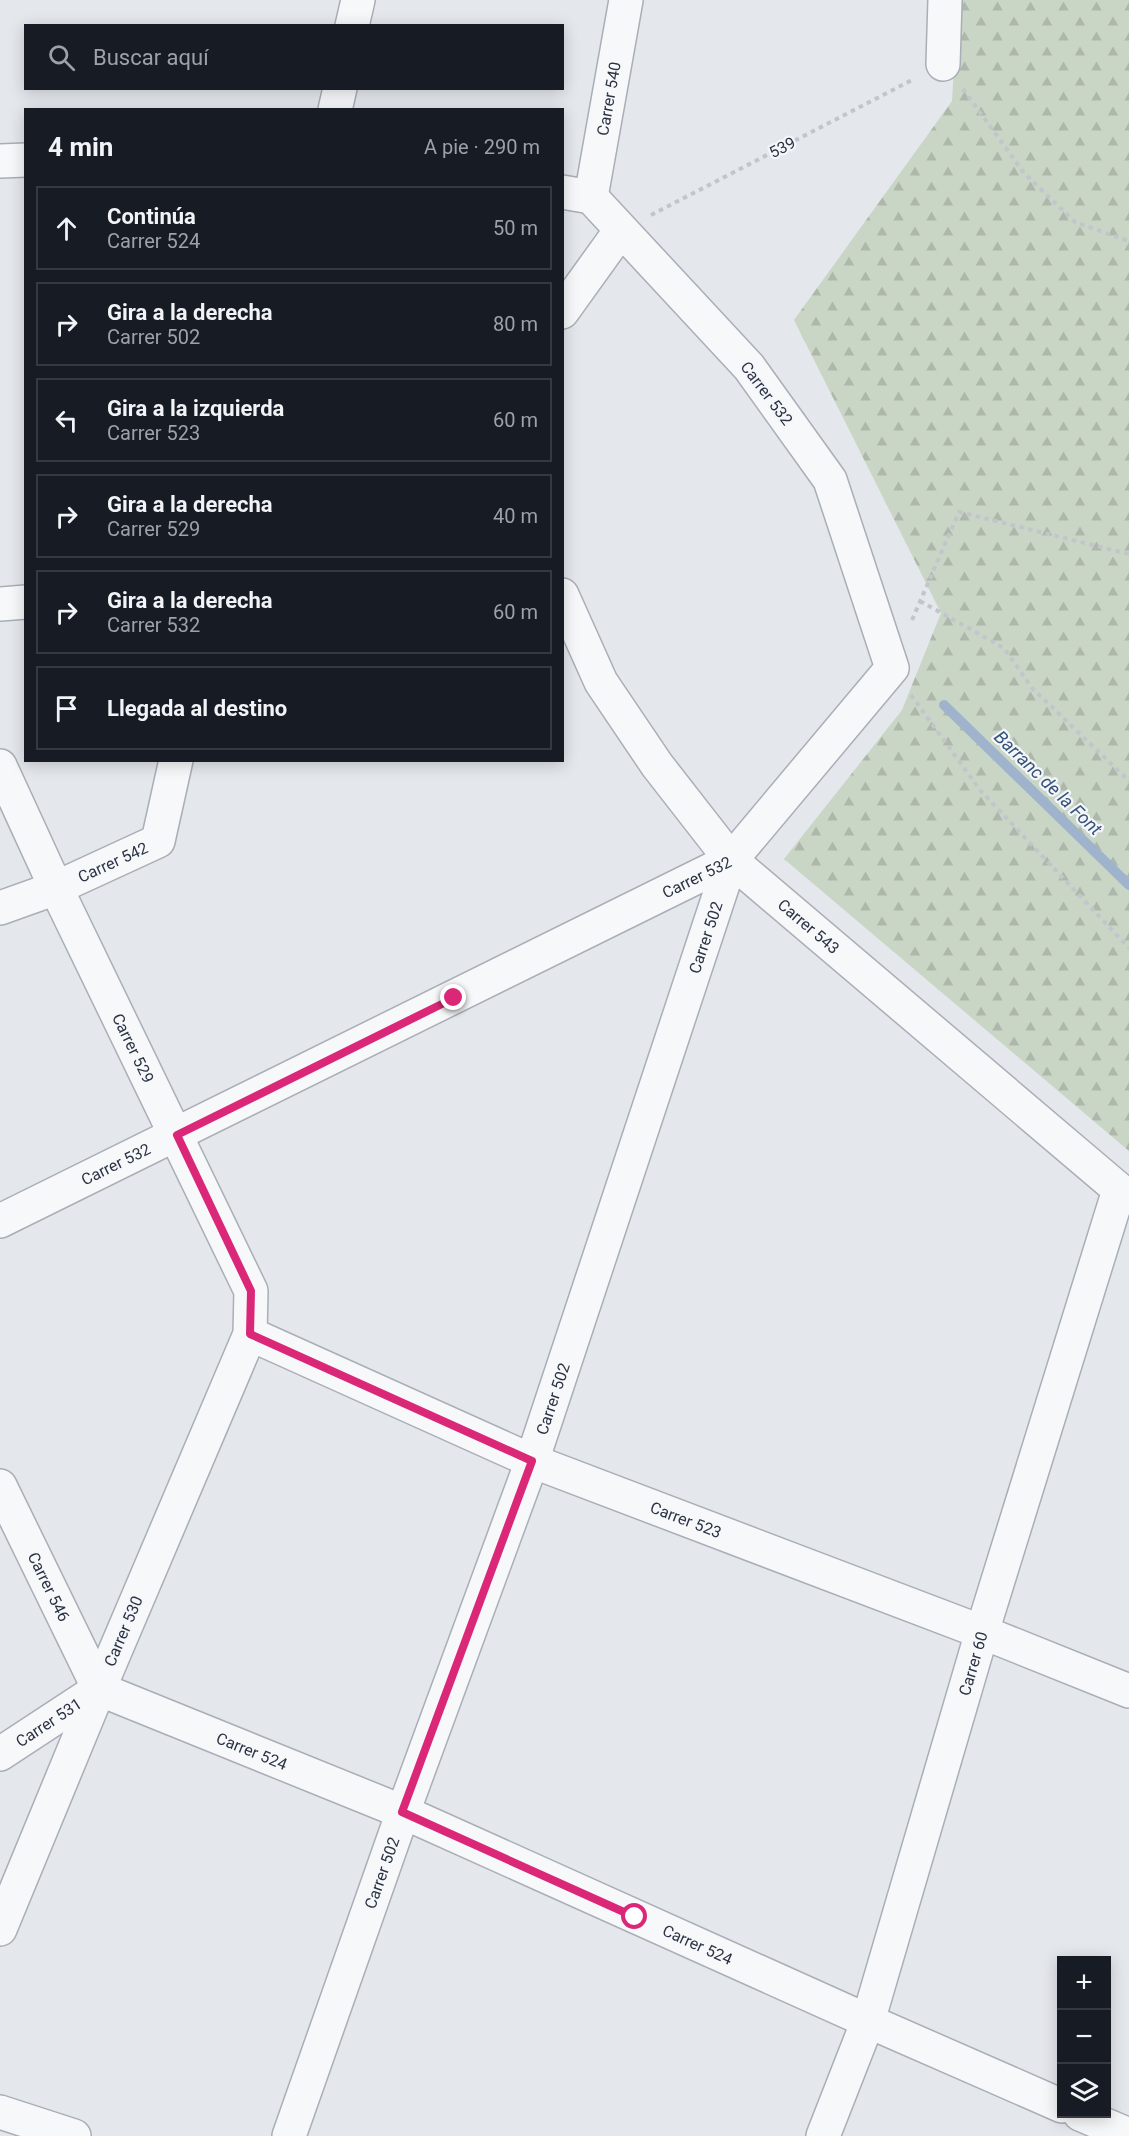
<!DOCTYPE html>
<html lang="es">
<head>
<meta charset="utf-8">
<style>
	body { margin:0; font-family:Roboto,sans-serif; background:#242831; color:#f1f3f6 }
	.controls { position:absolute; right:18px; bottom:18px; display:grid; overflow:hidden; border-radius:0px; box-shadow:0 3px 15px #0003 }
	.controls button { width:54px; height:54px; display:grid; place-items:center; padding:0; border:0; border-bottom:2px solid #363941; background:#171b24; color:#f1f3f6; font:30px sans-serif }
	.stop { position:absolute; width:18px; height:18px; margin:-14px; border:4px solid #db2777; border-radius:50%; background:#fff }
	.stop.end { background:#db2777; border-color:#fff; box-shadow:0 2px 6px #0008 }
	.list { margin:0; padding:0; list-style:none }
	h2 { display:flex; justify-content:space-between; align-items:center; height:78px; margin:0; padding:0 24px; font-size:26px }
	h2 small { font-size:20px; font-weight:400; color:#9ea1a6 }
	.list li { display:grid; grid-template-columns:39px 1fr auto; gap:18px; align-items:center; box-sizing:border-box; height:84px; margin:0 12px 12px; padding:0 12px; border:2px solid #363941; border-radius:0px }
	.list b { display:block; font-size:22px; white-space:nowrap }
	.list p { margin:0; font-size:20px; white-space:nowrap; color:#9ea1a6 }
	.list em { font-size:20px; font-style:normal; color:#9ea1a6 }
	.icon { flex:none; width:33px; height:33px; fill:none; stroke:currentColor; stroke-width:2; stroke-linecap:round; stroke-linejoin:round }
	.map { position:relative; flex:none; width:1129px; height:2136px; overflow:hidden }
	.search { position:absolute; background:#171b24; box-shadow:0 3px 15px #0003; left:24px; top:24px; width:540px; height:66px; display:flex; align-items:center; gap:15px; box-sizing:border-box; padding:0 21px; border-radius:0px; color:#9ea1a6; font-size:22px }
	.panel { position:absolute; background:#171b24; box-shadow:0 3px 15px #0003; left:24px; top:108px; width:540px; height:654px; border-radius:0px }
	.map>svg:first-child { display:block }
	.forest { fill:url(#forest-firs) }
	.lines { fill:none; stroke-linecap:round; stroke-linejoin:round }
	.stream { stroke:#9fb4cc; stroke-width:10 }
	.minor-casing { stroke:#a9aeb7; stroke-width:36 }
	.path { stroke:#c2c5cb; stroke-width:4; stroke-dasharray:4.5 4.5; stroke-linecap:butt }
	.minor { stroke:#f7f8fa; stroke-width:33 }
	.route { stroke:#db2777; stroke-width:8 }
	.labels { text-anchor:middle; stroke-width:4.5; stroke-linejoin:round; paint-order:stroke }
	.street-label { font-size:16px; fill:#2b3445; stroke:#f4f6f9 }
	.water-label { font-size:18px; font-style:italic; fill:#34527a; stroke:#f4f6f9 }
</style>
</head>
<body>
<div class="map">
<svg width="1129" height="2136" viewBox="0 0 1129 2136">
	<defs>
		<pattern id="forest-firs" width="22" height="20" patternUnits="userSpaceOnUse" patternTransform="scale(1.5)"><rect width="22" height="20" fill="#c9d6c5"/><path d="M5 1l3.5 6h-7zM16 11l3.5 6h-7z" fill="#adb8ab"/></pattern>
	</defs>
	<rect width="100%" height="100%" fill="#e4e7ec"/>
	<path class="forest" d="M 958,0 L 1129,0 L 1129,1151 L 784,859 L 902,710 L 941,613 L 794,320 L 952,101 Z"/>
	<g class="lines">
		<path class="stream" d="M 944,705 L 1129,885"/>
		<g class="minor-casing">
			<g id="minor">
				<path d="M 352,26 L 358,0"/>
				<path d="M 943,64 L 945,0"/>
				<path d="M 335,110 L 340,88"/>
				<path d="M 0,161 L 26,160"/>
				<path id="s1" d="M 591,197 L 626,0"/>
				<path d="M 562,312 L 621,230"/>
				<path id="s2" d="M 562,595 L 601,682 L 657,765 L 731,860 L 1129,1198"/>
				<path d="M 0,604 L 26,602"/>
				<path id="s3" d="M 0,766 L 56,888 L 251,1291 L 250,1334 L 99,1689 L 0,1929"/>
				<path id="s4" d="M 0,908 L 56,888 L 158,841 L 176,760"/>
				<path id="s5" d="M 0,1221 L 731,860 L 892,668 L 830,480 L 749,367 L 591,197 L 562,192"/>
				<path id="s6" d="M 250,1334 L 532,1461 L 982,1632 L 1129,1691"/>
				<path id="s7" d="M 0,1486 L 99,1689"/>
				<path id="s8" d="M 99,1689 L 403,1812 L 868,2021 L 1062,2106"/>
				<path id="s9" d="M 0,1754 L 99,1689"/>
				<path d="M 0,2112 L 74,2136"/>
				<path d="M 1080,2114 L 1129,2135"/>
				<path id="s10" d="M 289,2136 L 403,1812 L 532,1461 L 731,860"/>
				<path id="s11" d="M 823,2136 L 868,2021 L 982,1632 L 1119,1190"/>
			</g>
		</g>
		<path class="path" d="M 963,89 L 1024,173 L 1075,222 L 1129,241
			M 651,215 L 914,79
			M 920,601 L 1004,648 L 1032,688 L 1129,781
			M 912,620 L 959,512 L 1129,554
			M 911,695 L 980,790 L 1129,948"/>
		<use href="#minor" class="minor"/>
	</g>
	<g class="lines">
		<path class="route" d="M 454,998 L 177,1135 L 251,1291 L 250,1334 L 532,1461 L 402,1812 L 635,1917"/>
	</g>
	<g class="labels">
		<g class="street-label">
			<text dy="6" stroke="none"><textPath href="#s1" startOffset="100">Carrer 540</textPath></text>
			<text transform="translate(782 147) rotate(-27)" y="6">539</text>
			<text transform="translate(767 393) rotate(53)" y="6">Carrer 532</text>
			<text dy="6" stroke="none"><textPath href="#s4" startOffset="122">Carrer 542</textPath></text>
			<text dy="6" stroke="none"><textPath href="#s5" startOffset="777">Carrer 532</textPath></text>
			<text dy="6" stroke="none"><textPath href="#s2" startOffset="418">Carrer 543</textPath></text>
			<text dy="6" stroke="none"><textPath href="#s10" startOffset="1269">Carrer 502</textPath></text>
			<text dy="6" stroke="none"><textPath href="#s3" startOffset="312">Carrer 529</textPath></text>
			<text dy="6" stroke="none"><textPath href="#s5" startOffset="129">Carrer 532</textPath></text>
			<text dy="6" stroke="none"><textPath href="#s10" startOffset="783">Carrer 502</textPath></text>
			<text dy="6" stroke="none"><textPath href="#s6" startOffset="474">Carrer 523</textPath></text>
			<text dy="6" stroke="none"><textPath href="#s7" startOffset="112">Carrer 546</textPath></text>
			<text transform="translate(123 1631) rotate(-67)" y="6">Carrer 530</text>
			<text dy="6" stroke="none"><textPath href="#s11" startOffset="496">Carrer 60</textPath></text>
			<text dy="6" stroke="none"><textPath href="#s9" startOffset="58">Carrer 531</textPath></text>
			<text dy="6" stroke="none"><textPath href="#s8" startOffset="165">Carrer 524</textPath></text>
			<text dy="6" stroke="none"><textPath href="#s10" startOffset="279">Carrer 502</textPath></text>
			<text dy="6" stroke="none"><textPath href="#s8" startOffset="651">Carrer 524</textPath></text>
		</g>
		<g class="water-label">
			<text transform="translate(1048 783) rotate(44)" y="6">Barranc de la Font</text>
		</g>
	</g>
</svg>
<div class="controls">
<button>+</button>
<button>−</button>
<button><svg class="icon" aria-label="layers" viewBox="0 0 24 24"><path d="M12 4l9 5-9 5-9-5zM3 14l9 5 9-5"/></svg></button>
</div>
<div class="stop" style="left:635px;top:1917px"></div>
<div class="stop end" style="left:454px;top:998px"></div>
<div class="search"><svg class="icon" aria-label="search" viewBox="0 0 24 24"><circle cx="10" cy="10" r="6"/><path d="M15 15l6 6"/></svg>Buscar aquí</div>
<section class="panel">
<h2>4 min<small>A pie · 290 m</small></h2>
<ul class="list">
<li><svg class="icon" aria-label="ahead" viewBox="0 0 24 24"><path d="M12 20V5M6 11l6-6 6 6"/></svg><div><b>Continúa</b><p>Carrer 524</p></div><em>50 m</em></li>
<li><svg class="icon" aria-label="right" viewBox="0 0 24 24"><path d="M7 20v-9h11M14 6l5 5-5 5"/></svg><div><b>Gira a la derecha</b><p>Carrer 502</p></div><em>80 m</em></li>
<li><svg class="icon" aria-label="left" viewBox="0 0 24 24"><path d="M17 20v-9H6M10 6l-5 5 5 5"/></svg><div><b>Gira a la izquierda</b><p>Carrer 523</p></div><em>60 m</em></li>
<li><svg class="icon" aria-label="right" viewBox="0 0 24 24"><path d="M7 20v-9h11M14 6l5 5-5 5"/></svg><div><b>Gira a la derecha</b><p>Carrer 529</p></div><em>40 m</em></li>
<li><svg class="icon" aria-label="right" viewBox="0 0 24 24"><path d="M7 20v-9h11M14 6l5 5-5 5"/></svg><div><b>Gira a la derecha</b><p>Carrer 532</p></div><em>60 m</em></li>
<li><svg class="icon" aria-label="arrive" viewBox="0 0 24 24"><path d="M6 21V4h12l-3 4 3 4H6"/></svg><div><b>Llegada al destino</b></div></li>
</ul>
</section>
</div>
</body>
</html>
